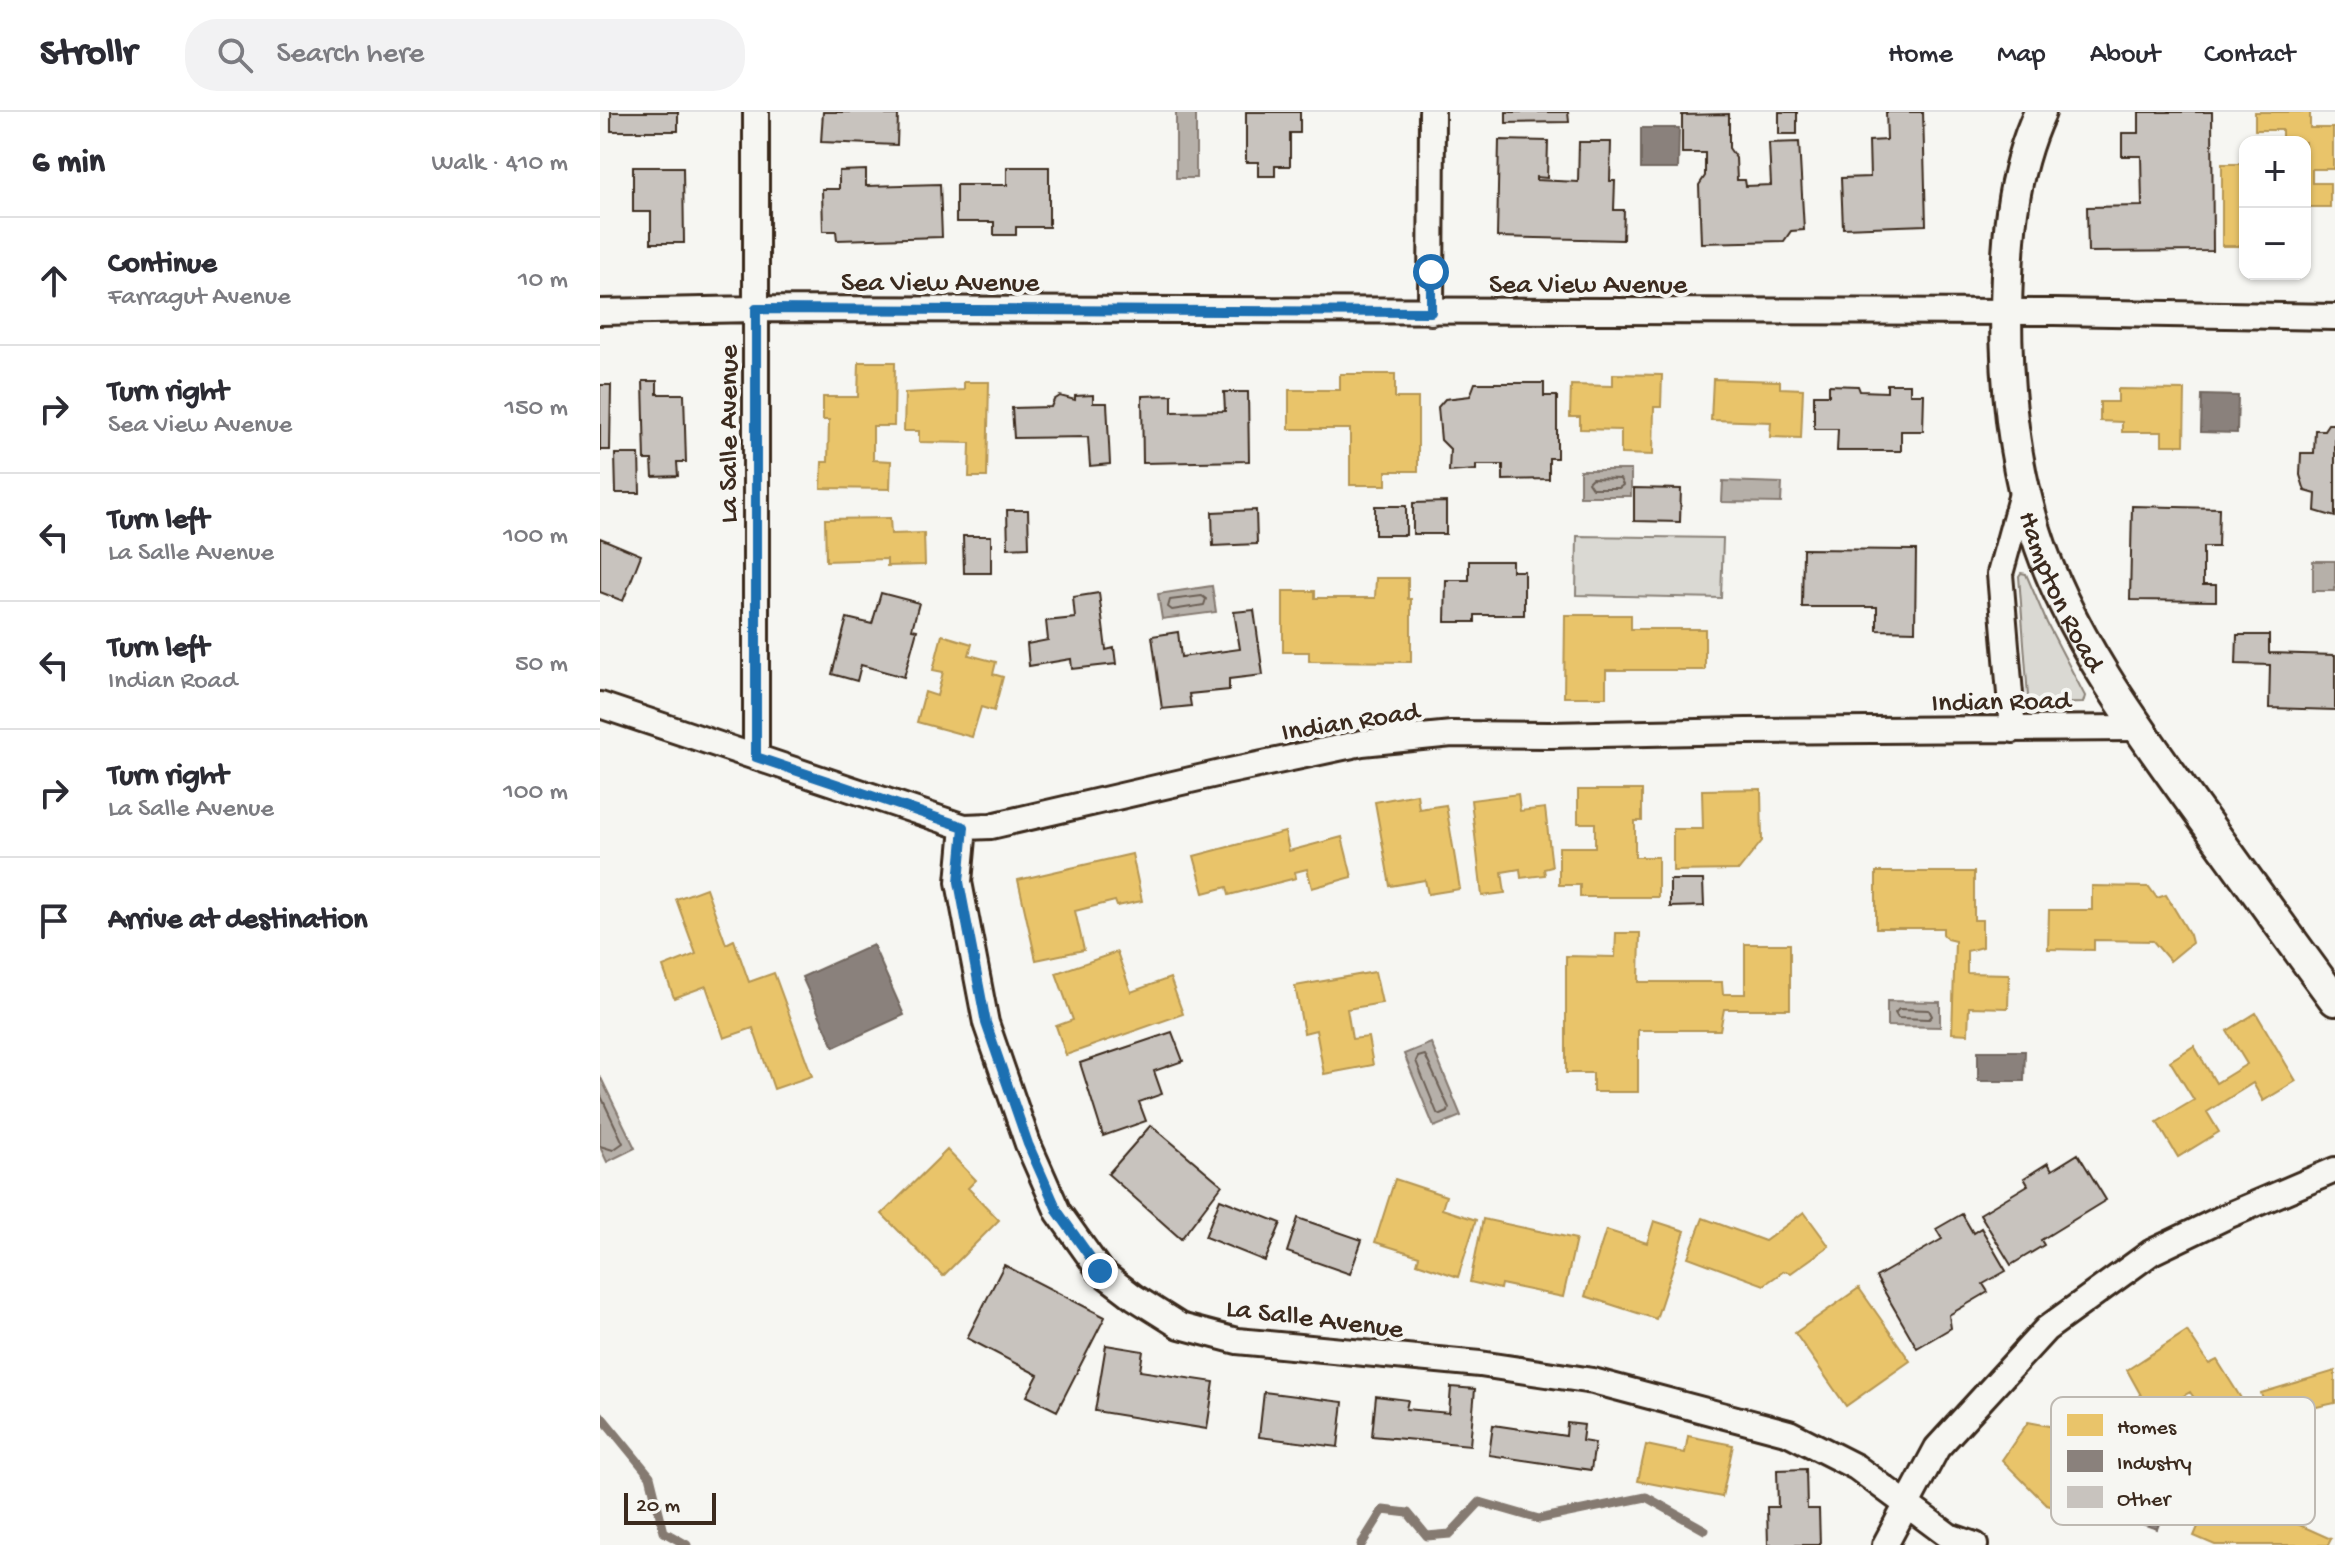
<!DOCTYPE html>
<html lang="en">
<head>
<meta charset="utf-8">
<style>
	body { margin:0; font-family:"Gochi Hand",sans-serif; background:#f2f2f3; color:#2b2b33 }
	.controls { position:absolute; right:24px; top:24px; display:grid; overflow:hidden; border-radius:16px; box-shadow:0 2px 6px #0004 }
	.controls button { width:72px; height:72px; display:grid; place-items:center; padding:0; border:0; border-bottom:2px solid #e1e1e2; background:#fff; color:#2b2b33; font:40px sans-serif }
	.scale { position:absolute; left:24px; bottom:20px; width:92px; box-sizing:border-box; padding-left:8px; border:4px solid #3b2a1e; border-top:0; font-size:22px; line-height:28px; white-space:nowrap; color:#3b2a1e; -webkit-text-stroke:6px #f6f6f2; paint-order:stroke }
	.stop { position:absolute; width:24px; height:24px; margin:-18px; border:6px solid #1f6fb2; border-radius:50%; background:#fff }
	.stop.end { background:#1f6fb2; border-color:#fff; box-shadow:0 2px 8px #0008 }
	.list { margin:0; padding:0; list-style:none }
	h2 { display:flex; justify-content:space-between; align-items:center; height:104px; margin:0; padding:0 32px; font-size:34px }
	h2 small { font-size:26px; font-weight:400; color:#7c7c81 }
	.list li { display:grid; grid-template-columns:52px 1fr auto; gap:24px; align-items:center; box-sizing:border-box; height:128px; padding:0 32px; border-top:2px solid #e1e1e2 }
	.list b { display:block; font-size:30px; white-space:nowrap }
	.list p { margin:0; font-size:26px; white-space:nowrap; color:#7c7c81 }
	.list em { font-size:26px; font-style:normal; color:#7c7c81 }
	.icon { flex:none; width:44px; height:44px; fill:none; stroke:currentColor; stroke-width:2; stroke-linecap:round; stroke-linejoin:round }
	.map { position:relative; flex:none; width:1735px; height:1433px; overflow:hidden }
	header { display:flex; align-items:center; gap:48px; box-sizing:border-box; height:112px; padding:0 40px; background:#fff; border-bottom:2px solid #e1e1e2 }
	header strong { font-size:38px }
	nav { display:flex; gap:44px; margin-inline-start:auto; font-size:28px }
	.search { width:560px; height:72px; background:#f2f2f3; display:flex; align-items:center; gap:20px; box-sizing:border-box; padding:0 28px; border-radius:32px; color:#7c7c81; font-size:30px }
	main { display:flex }
	aside { flex:1; background:#fff }
	.map>svg:first-child { display:block }
	.green { fill:#dad9d3; stroke:#8a8278; stroke-width:2 }
	.water { fill:#b6b0a9; stroke:#857a71; stroke-width:2 }
	.homes { fill:#e9c46a; stroke:#b59653; stroke-width:2 }
	.industry { fill:#8a817c; stroke:#726760; stroke-width:2 }
	.lines { fill:none; stroke-linecap:round; stroke-linejoin:round }
	.shore { stroke:#6c6056; stroke-width:2 }
	.stream { stroke:#857a71; stroke-width:9 }
	.building { fill:#c8c3be; stroke:#3b2a1e; stroke-width:2 }
	.minor-casing { stroke:#3b2a1e; stroke-width:30 }
	.tertiary-casing { stroke:#3b2a1e; stroke-width:36 }
	.minor { stroke:#f6f6f2; stroke-width:24 }
	.tertiary { stroke:#f6f6f2; stroke-width:30 }
	.route { stroke:#1f6fb2; stroke-width:10 }
	.labels { text-anchor:middle; stroke-width:8; stroke-linejoin:round; paint-order:stroke }
	.street-label { font-size:28px; fill:#3b2a1e; stroke:#f6f6f2 }
	.key { fill:#f6f6f2; stroke:#beb9b2; stroke-width:2 }
	.key-label { font-size:22px; fill:#3b2a1e }
</style>
</head>
<body>
<header>
<strong>Strollr</strong>
<div class="search"><svg class="icon" aria-label="search" viewBox="0 0 24 24"><circle cx="10" cy="10" r="6"/><path d="M15 15l6 6"/></svg>Search here</div>
<nav><a>Home</a><a>Map</a><a>About</a><a>Contact</a></nav>
</header>
<main>
<aside>
<h2>6 min<small>Walk · 410 m</small></h2>
<ul class="list">
<li><svg class="icon" aria-label="ahead" viewBox="0 0 24 24"><path d="M12 20V5M6 11l6-6 6 6"/></svg><div><b>Continue</b><p>Farragut Avenue</p></div><em>10 m</em></li>
<li><svg class="icon" aria-label="right" viewBox="0 0 24 24"><path d="M7 20v-9h11M14 6l5 5-5 5"/></svg><div><b>Turn right</b><p>Sea View Avenue</p></div><em>150 m</em></li>
<li><svg class="icon" aria-label="left" viewBox="0 0 24 24"><path d="M17 20v-9H6M10 6l-5 5 5 5"/></svg><div><b>Turn left</b><p>La Salle Avenue</p></div><em>100 m</em></li>
<li><svg class="icon" aria-label="left" viewBox="0 0 24 24"><path d="M17 20v-9H6M10 6l-5 5 5 5"/></svg><div><b>Turn left</b><p>Indian Road</p></div><em>50 m</em></li>
<li><svg class="icon" aria-label="right" viewBox="0 0 24 24"><path d="M7 20v-9h11M14 6l5 5-5 5"/></svg><div><b>Turn right</b><p>La Salle Avenue</p></div><em>100 m</em></li>
<li><svg class="icon" aria-label="arrive" viewBox="0 0 24 24"><path d="M6 21V4h12l-3 4 3 4H6"/></svg><div><b>Arrive at destination</b></div></li>
</ul>
</aside>
<div class="map">
<svg width="1735" height="1433" viewBox="0 0 1735 1433">
	<rect width="100%" height="100%" fill="#f6f6f2"/>
	<filter id="ink" filterUnits="userSpaceOnUse"><feTurbulence type="fractalNoise" baseFrequency=".0125" numOctaves="2"/><feDisplacementMap in="SourceGraphic" scale="16" xChannelSelector="R" yChannelSelector="G"/><feConvolveMatrix kernelMatrix="1 2 1 2 8 2 1 2 1" color-interpolation-filters="sRGB"/></filter>
	<g filter="url(#ink)">
		<path class="green" d="M 977,424 L 1123,426 L 1121,486 L 976,483 Z
			M 1421,461 L 1426,462 L 1447,511 L 1485,584 L 1483,591 L 1439,592 L 1428,585 L 1419,464 Z"/>
		<path class="water" d="M 576,0 L 596,0 L 596,66 L 576,66 Z
			M 980,358 L 1031,358 L 1031,384 L 980,384 Z
			M 1123,369 L 1182,371 L 1181,391 L 1122,390 Z
			M 1713,449 L 1735,449 L 1735,479 L 1713,479 Z
			M 612,474 L 616,500 L 562,507 L 558,482 Z
			M 1287,889 L 1340,890 L 1340,915 L 1287,914 Z
			M 831,931 L 861,1004 L 834,1015 L 804,942 Z
			M 0,964 L 35,1036 L 7,1050 L 0,1035 Z"/>
		<path class="homes" d="M 1655,0 L 1710,0 L 1710,16 L 1733,16 L 1733,57 L 1712,57 L 1712,71 L 1730,71 L 1730,95 L 1705,95 L 1705,30 L 1682,30 L 1682,18 L 1655,18 Z
			M 1622,52 L 1645,52 L 1645,134 L 1622,134 Z
			M 259,250 L 295,250 L 294,314 L 273,314 L 273,348 L 291,349 L 290,377 L 221,376 L 222,350 L 228,350 L 229,308 L 223,308 L 223,285 L 258,285 Z
			M 740,262 L 795,262 L 795,286 L 818,286 L 818,359 L 786,359 L 786,373 L 750,373 L 750,317 L 689,317 L 689,278 L 740,278 Z
			M 1013,262 L 1062,263 L 1061,295 L 1054,295 L 1053,343 L 1021,342 L 1021,318 L 980,317 L 980,305 L 970,305 L 971,273 L 1013,274 Z
			M 1113,267 L 1180,269 L 1180,276 L 1203,277 L 1201,326 L 1170,325 L 1171,310 L 1111,308 Z
			M 364,270 L 389,270 L 387,365 L 369,365 L 370,331 L 319,330 L 319,319 L 304,319 L 305,281 L 364,278 Z
			M 1518,277 L 1585,278 L 1584,333 L 1562,333 L 1562,320 L 1522,320 L 1522,310 L 1500,309 L 1500,290 L 1518,290 Z
			M 290,406 L 291,422 L 324,421 L 325,453 L 287,454 L 287,447 L 226,449 L 225,407 Z
			M 776,466 L 808,466 L 808,487 L 811,487 L 811,550 L 709,549 L 709,540 L 683,540 L 683,479 L 715,479 L 715,486 L 775,486 Z
			M 965,503 L 1031,503 L 1031,517 L 1105,517 L 1105,558 L 1006,558 L 1006,585 L 964,585 Z
			M 342,523 L 372,532 L 369,543 L 396,550 L 393,562 L 403,565 L 394,599 L 381,595 L 372,625 L 317,610 L 325,580 L 337,584 L 343,560 L 333,558 Z
			M 1161,677 L 1162,729 L 1139,758 L 1073,759 L 1073,717 L 1103,717 L 1102,678 Z
			M 978,678 L 1042,678 L 1042,709 L 1035,709 L 1035,745 L 1058,745 L 1058,785 L 980,785 L 980,773 L 959,773 L 959,735 L 995,735 L 995,711 L 978,711 Z
			M 817,682 L 819,697 L 846,693 L 860,777 L 828,782 L 825,768 L 790,774 L 775,690 Z
			M 918,682 L 920,699 L 945,696 L 952,755 L 944,757 L 945,763 L 921,766 L 920,757 L 902,760 L 905,781 L 882,784 L 871,688 Z
			M 685,720 L 689,739 L 742,725 L 752,765 L 712,776 L 707,757 L 695,760 L 696,766 L 629,783 L 627,775 L 604,781 L 594,744 Z
			M 532,742 L 542,789 L 517,794 L 515,789 L 475,799 L 484,838 L 436,848 L 418,768 Z
			M 1276,760 L 1374,760 L 1374,808 L 1382,808 L 1382,835 L 1367,839 L 1367,861 L 1409,862 L 1408,896 L 1369,895 L 1368,922 L 1352,921 L 1355,829 L 1347,827 L 1343,822 L 1343,816 L 1276,816 Z
			M 1492,774 L 1549,775 L 1557,786 L 1566,783 L 1590,823 L 1592,831 L 1570,849 L 1553,829 L 1494,828 L 1494,838 L 1448,837 L 1449,798 L 1492,798 Z
			M 106,776 L 126,832 L 134,828 L 149,870 L 174,861 L 212,964 L 174,977 L 153,916 L 124,926 L 106,874 L 74,886 L 63,855 L 96,842 L 76,787 Z
			M 1016,821 L 1040,821 L 1039,870 L 1122,870 L 1123,882 L 1145,882 L 1145,832 L 1190,832 L 1190,897 L 1124,897 L 1120,918 L 1038,918 L 1038,980 L 993,980 L 993,961 L 966,961 L 966,844 L 1015,845 Z
			M 517,840 L 531,880 L 570,866 L 583,902 L 466,943 L 456,914 L 473,908 L 456,861 Z
			M 775,860 L 782,891 L 747,897 L 752,927 L 768,925 L 773,953 L 724,962 L 716,918 L 704,921 L 695,874 Z
			M 1656,901 L 1696,969 L 1663,989 L 1653,971 L 1607,1000 L 1619,1020 L 1578,1045 L 1557,1010 L 1594,988 L 1570,949 L 1594,934 L 1616,971 L 1647,952 L 1627,919 Z
			M 347,1038 L 376,1068 L 368,1076 L 399,1108 L 343,1164 L 282,1102 Z
			M 795,1067 L 846,1084 L 842,1097 L 876,1108 L 858,1165 L 817,1151 L 819,1144 L 775,1130 Z
			M 1204,1100 L 1229,1134 L 1191,1161 L 1184,1159 L 1164,1173 L 1088,1145 L 1103,1106 L 1165,1129 Z
			M 883,1107 L 976,1127 L 963,1185 L 901,1172 L 900,1177 L 870,1170 Z
			M 1054,1109 L 1085,1119 L 1056,1207 L 985,1184 L 1006,1118 L 1047,1131 Z
			M 1259,1176 L 1310,1249 L 1246,1294 L 1195,1221 Z
			M 1587,1219 L 1609,1252 L 1617,1248 L 1661,1318 L 1630,1338 L 1590,1280 L 1552,1303 L 1527,1258 Z
			M 1735,1259 L 1735,1291 L 1689,1301 L 1691,1314 L 1672,1321 L 1661,1281 Z
			M 1428,1310 L 1470,1318 L 1482,1341 L 1522,1353 L 1522,1398 L 1508,1394 L 1504,1410 L 1447,1393 L 1402,1348 Z
			M 1088,1324 L 1133,1333 L 1122,1385 L 1038,1369 L 1046,1333 L 1085,1341 Z
			M 1615,1375 L 1731,1427 L 1728,1433 L 1615,1433 L 1594,1424 Z"/>
		<path class="industry" d="M 1041,16 L 1079,16 L 1078,57 L 1041,57 Z
			M 1602,283 L 1638,284 L 1637,321 L 1601,320 Z
			M 273,833 L 304,903 L 234,935 L 202,865 Z
			M 1378,939 L 1425,939 L 1424,969 L 1378,969 Z
			M 1535,1386 L 1565,1396 L 1557,1417 L 1527,1407 Z"/>
		<g class="lines">
			<path class="shore" d="M 992,366 L 1020,367 L 1023,373 L 1019,376 L 992,376 L 988,370 Z
				M 602,484 L 606,487 L 604,493 L 572,498 L 568,495 L 570,488 Z
				M 1299,897 L 1329,898 L 1332,904 L 1329,907 L 1298,906 L 1295,901 Z
				M 825,943 L 849,996 L 848,1000 L 841,1003 L 837,1001 L 816,949 L 818,945 Z
				M 0,982 L 23,1031 L 13,1038 L 0,1034"/>
			<path class="stream" d="M 0,1303 L 50,1364 L 64,1420 L 87,1433
				M 761,1433 L 783,1398 L 808,1401 L 827,1424 L 850,1422 L 880,1390 L 939,1407 L 1046,1385 L 1105,1418"/>
		</g>
		<path class="building" d="M 11,0 L 78,0 L 78,19 L 11,19 Z
			M 223,0 L 286,0 L 286,3 L 298,3 L 297,33 L 221,30 Z
			M 646,0 L 700,0 L 700,21 L 690,21 L 690,54 L 675,54 L 675,64 L 658,64 L 658,50 L 646,50 Z
			M 906,0 L 968,0 L 969,10 L 906,11 Z
			M 1179,0 L 1197,0 L 1197,22 L 1179,22 Z
			M 1286,0 L 1323,0 L 1326,113 L 1243,116 L 1241,66 L 1270,65 L 1269,29 L 1287,28 Z
			M 1539,0 L 1612,0 L 1613,139 L 1488,140 L 1487,95 L 1542,94 L 1541,44 L 1522,44 L 1522,21 L 1539,21 Z
			M 1129,2 L 1129,36 L 1136,46 L 1137,68 L 1145,68 L 1146,74 L 1171,73 L 1169,31 L 1199,30 L 1204,118 L 1191,119 L 1184,129 L 1101,131 L 1099,73 L 1105,64 L 1105,41 L 1082,41 L 1082,3 Z
			M 899,28 L 948,29 L 947,66 L 936,65 L 936,68 L 978,70 L 979,30 L 1011,30 L 1010,69 L 1015,69 L 1014,98 L 1024,98 L 1023,128 L 897,125 Z
			M 33,55 L 83,55 L 84,131 L 51,131 L 51,100 L 33,100 Z
			M 407,55 L 449,55 L 449,115 L 416,115 L 416,123 L 394,123 L 394,110 L 356,110 L 356,73 L 407,73 Z
			M 266,58 L 266,74 L 340,72 L 342,125 L 237,128 L 236,119 L 223,119 L 222,77 L 239,77 L 239,59 Z
			M 43,269 L 57,269 L 57,282 L 84,282 L 86,350 L 77,350 L 78,364 L 53,365 L 52,348 L 45,348 Z
			M 875,271 L 944,271 L 944,284 L 957,284 L 957,346 L 949,346 L 949,367 L 903,368 L 903,353 L 876,353 L 876,358 L 849,360 L 850,337 L 841,328 L 838,295 L 845,287 L 870,284 Z
			M 1287,272 L 1310,272 L 1310,282 L 1324,282 L 1323,319 L 1301,319 L 1301,339 L 1237,339 L 1238,317 L 1214,317 L 1214,283 L 1229,283 L 1229,273 L 1258,274 L 1260,279 L 1287,280 Z
			M 0,273 L 11,273 L 10,338 L 0,338 Z
			M 624,280 L 648,280 L 649,349 L 543,351 L 542,284 L 572,283 L 572,300 L 625,299 Z
			M 493,283 L 493,291 L 507,291 L 510,352 L 490,354 L 488,325 L 414,326 L 412,296 L 451,295 L 454,288 L 460,284 L 475,288 L 475,284 Z
			M 1728,312 L 1735,312 L 1735,405 L 1715,399 L 1716,382 L 1705,379 L 1700,363 L 1701,341 L 1714,341 L 1715,318 L 1724,318 Z
			M 15,342 L 39,342 L 40,381 L 16,381 Z
			M 1034,376 L 1081,377 L 1080,410 L 1034,409 Z
			M 846,390 L 846,422 L 813,422 L 813,391 Z
			M 775,394 L 806,394 L 806,423 L 775,423 Z
			M 1532,394 L 1619,396 L 1618,435 L 1603,435 L 1603,473 L 1616,473 L 1616,489 L 1530,488 Z
			M 407,398 L 428,398 L 429,435 L 408,436 Z
			M 656,398 L 657,432 L 613,434 L 612,400 Z
			M 363,424 L 391,424 L 391,461 L 364,461 Z
			M 0,426 L 41,443 L 23,489 L 0,480 Z
			M 1203,437 L 1316,438 L 1315,519 L 1277,518 L 1277,495 L 1202,495 Z
			M 869,449 L 912,449 L 912,459 L 924,459 L 924,503 L 875,503 L 875,510 L 845,510 L 846,468 L 869,468 Z
			M 281,481 L 319,491 L 312,517 L 317,518 L 304,565 L 261,553 L 257,569 L 232,562 L 247,506 L 272,512 Z
			M 499,481 L 506,538 L 514,536 L 516,552 L 472,557 L 471,547 L 429,554 L 427,532 L 448,528 L 446,509 L 475,506 L 473,485 Z
			M 654,498 L 663,563 L 629,567 L 629,578 L 589,582 L 591,594 L 562,597 L 552,524 L 578,520 L 581,545 L 640,537 L 634,500 Z
			M 1637,523 L 1669,523 L 1669,541 L 1735,543 L 1735,598 L 1669,596 L 1670,553 L 1636,552 Z
			M 1070,768 L 1103,768 L 1104,794 L 1070,795 Z
			M 572,920 L 583,949 L 554,959 L 562,982 L 539,990 L 546,1009 L 503,1024 L 480,951 Z
			M 551,1013 L 622,1073 L 581,1127 L 508,1062 Z
			M 1478,1042 L 1506,1088 L 1441,1128 L 1444,1133 L 1411,1153 L 1380,1102 L 1428,1073 L 1424,1066 L 1448,1051 L 1452,1058 Z
			M 620,1087 L 681,1111 L 665,1149 L 605,1125 Z
			M 1362,1102 L 1373,1121 L 1381,1116 L 1406,1159 L 1383,1172 L 1388,1180 L 1349,1203 L 1351,1216 L 1317,1236 L 1276,1165 L 1342,1127 L 1336,1117 Z
			M 698,1106 L 762,1128 L 750,1162 L 687,1140 Z
			M 404,1153 L 505,1205 L 457,1299 L 427,1284 L 438,1263 L 367,1226 Z
			M 506,1233 L 543,1239 L 540,1259 L 614,1270 L 607,1317 L 495,1299 Z
			M 851,1275 L 875,1277 L 870,1333 L 772,1324 L 776,1284 L 808,1288 L 806,1297 L 849,1301 Z
			M 664,1280 L 743,1290 L 738,1335 L 659,1325 Z
			M 967,1311 L 984,1313 L 982,1329 L 995,1331 L 991,1358 L 889,1343 L 893,1313 L 966,1324 Z
			M 1206,1357 L 1207,1397 L 1219,1397 L 1220,1433 L 1168,1433 L 1167,1395 L 1178,1395 L 1177,1358 Z"/>
		<g class="lines">
			<g class="minor-casing">
				<path id="minor" d="M 0,200 L 156,197 L 1454,200 L 1735,205
					M 831,200 L 832,0
					M 0,593 L 364,715 L 391,714 L 625,660 L 762,631 L 852,622 L 950,623 L 1146,619 L 1537,616
					M 1413,618 L 1400,462 L 1423,378
					M 156,645 L 156,0
					M 364,715 L 359,770 L 386,911 L 428,1032 L 458,1100 L 500,1159 L 534,1185 L 580,1214 L 637,1229 L 880,1252 L 993,1269 L 1189,1321 L 1256,1355 L 1349,1424 L 1375,1433
					M 1285,1433 L 1337,1336 L 1446,1217 L 1552,1140 L 1627,1104 L 1735,1058"/>
			</g>
			<g class="tertiary-casing">
				<g id="tertiary">
					<path id="s1" d="M 1440,0 C 1410,65 1407,131 1406,201 C 1406,275 1413,350 1436,421 C 1467,521 1539,618 1600,702 C 1645,764 1689,826 1735,888"/>
				</g>
			</g>
			<use href="#minor" class="minor"/>
			<use href="#tertiary" class="tertiary"/>
		</g>
	</g>
	<g class="lines" filter="url(#ink)">
		<path class="route" d="M 500,1159 L 458,1100 L 428,1032 L 386,911 L 359,770 L 364,715 L 156,645 L 156,197 L 831,200 L 831,160"/>
	</g>
	<g class="labels">
		<g class="street-label">
			<text x="340" y="178">Sea View Avenue</text>
			<text x="988" y="180">Sea View Avenue</text>
			<text transform="translate(126 322) rotate(-90)" y="10">La Salle Avenue</text>
			<text dy="10" stroke="none"><textPath href="#s1" startOffset="492">Hampton Road</textPath></text>
			<text transform="translate(1401 587) rotate(-1)" y="10">Indian Road</text>
			<text transform="translate(750 607) rotate(-9)" y="10">Indian Road</text>
			<text transform="translate(715 1204) rotate(7)" y="10">La Salle Avenue</text>
		</g>
	</g>
	<rect x="1451" y="1285" width="264" height="128" rx="12" class="key"/>
	<rect x="1467" y="1302" width="36" height="22" fill="#e9c46a"/>
	<rect x="1467" y="1338" width="36" height="22" fill="#8a817c"/>
	<rect x="1467" y="1374" width="36" height="22" fill="#c8c3be"/>
	<g class="key-label">
		<text x="1517" y="1321">Homes</text>
		<text x="1517" y="1357">Industry</text>
		<text x="1517" y="1393">Other</text>
	</g>
</svg>
<div class="controls">
<button>+</button>
<button>−</button>
</div>
<div class="scale">20 m</div>
<div class="stop" style="left:831px;top:160px"></div>
<div class="stop end" style="left:500px;top:1159px"></div>
</div>
</main>
</body>
</html>
